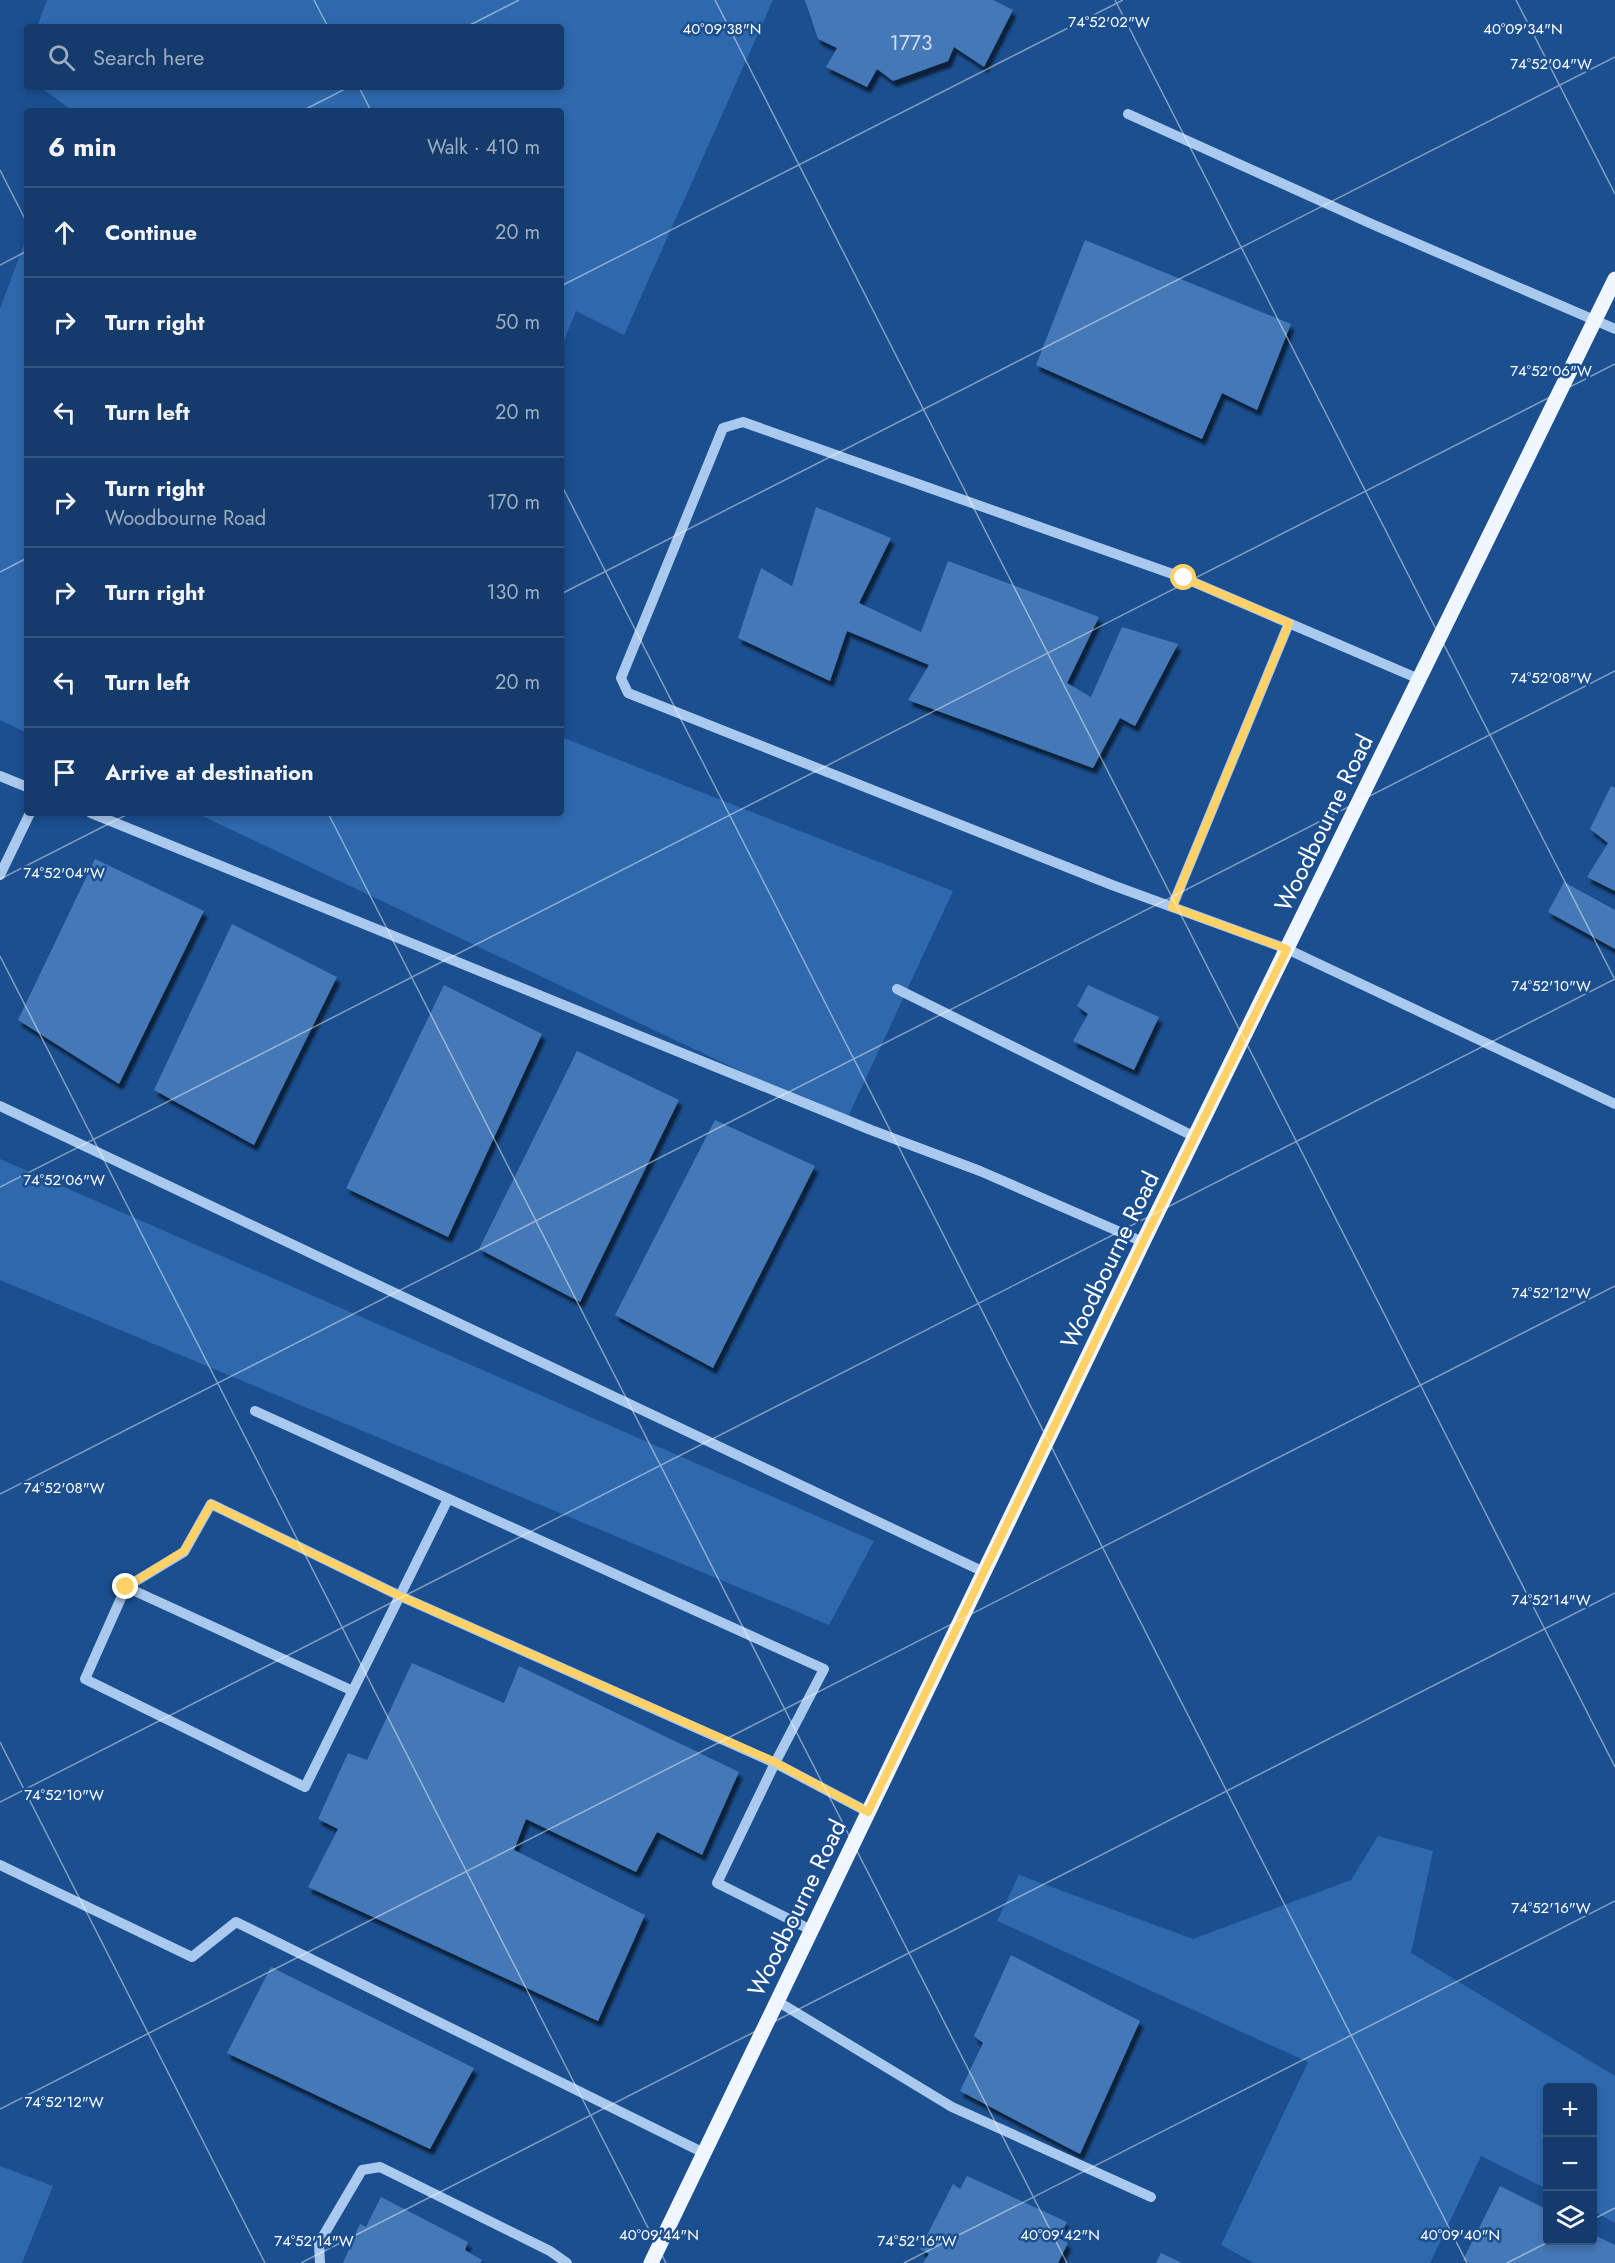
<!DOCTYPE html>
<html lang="en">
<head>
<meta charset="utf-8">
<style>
	body { margin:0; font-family:Jost,sans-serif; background:#1d4271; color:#f1f3f6 }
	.controls { position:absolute; right:18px; bottom:18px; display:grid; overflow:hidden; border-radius:6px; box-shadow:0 3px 9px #0003 }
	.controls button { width:54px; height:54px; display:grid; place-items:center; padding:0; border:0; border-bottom:2px solid #33557e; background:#143b6b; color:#f1f3f6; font:30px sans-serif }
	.stop { position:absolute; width:18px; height:18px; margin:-14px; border:4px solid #ffd166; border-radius:50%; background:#fff }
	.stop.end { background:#ffd166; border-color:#fff; box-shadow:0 2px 6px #0008 }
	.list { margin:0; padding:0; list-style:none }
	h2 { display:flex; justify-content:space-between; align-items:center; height:78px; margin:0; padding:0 24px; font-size:26px }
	h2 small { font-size:20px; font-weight:400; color:#9dadc1 }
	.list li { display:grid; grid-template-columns:39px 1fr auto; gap:18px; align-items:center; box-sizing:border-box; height:90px; padding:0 24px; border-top:2px solid #33557e }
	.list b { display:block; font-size:22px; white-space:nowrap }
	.list p { margin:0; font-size:20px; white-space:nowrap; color:#9dadc1 }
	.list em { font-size:20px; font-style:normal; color:#9dadc1 }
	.icon { flex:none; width:33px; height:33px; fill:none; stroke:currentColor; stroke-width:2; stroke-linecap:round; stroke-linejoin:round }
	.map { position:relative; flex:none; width:1615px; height:2263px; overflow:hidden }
	.search { position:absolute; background:#143b6b; box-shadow:0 3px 9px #0003; left:24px; top:24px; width:540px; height:66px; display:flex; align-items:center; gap:15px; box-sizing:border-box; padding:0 21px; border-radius:6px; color:#9dadc1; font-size:22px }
	.panel { position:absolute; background:#143b6b; box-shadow:0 3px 9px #0003; left:24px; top:108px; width:540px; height:708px; border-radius:6px }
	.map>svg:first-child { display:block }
	.green { fill:#2e69ad }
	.building { fill:#4478b7; filter:url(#shadow) }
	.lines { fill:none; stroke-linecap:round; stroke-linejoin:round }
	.minor { stroke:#a9c9ee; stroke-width:10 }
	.major { stroke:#f0f6ff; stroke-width:15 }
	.route { stroke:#ffd166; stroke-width:8 }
	.ticks { fill:none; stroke:#fff; stroke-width:1.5; stroke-opacity:0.45 }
	.labels { text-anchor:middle; stroke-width:5; stroke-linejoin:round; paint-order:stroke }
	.number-label { font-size:21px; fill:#d0dded }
	.street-label { font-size:24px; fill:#fff; stroke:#1b4f8f }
	.ticks-label { font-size:15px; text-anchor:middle; fill:#fff; stroke:#1b4f8f; stroke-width:5; stroke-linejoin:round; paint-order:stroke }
</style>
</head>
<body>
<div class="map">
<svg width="1615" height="2263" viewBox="0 0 1615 2263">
	<defs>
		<filter id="shadow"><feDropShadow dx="3.5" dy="6" stdDeviation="1.5" flood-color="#0009"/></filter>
	</defs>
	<rect width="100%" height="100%" fill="#1b4f8f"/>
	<path class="green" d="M 47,0 L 773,0 L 624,335 L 576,311 L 561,348 L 561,111 L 73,111 L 40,87 L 561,87 L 561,27 L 37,27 Z
		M 27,236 L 27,733 L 0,720 L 0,309 Z
		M 561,737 L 953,891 L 846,1121 L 196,813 L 561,813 Z
		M 0,1159 L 874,1541 L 829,1625 L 0,1280 Z
		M 1378,1836 L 1433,1851 L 1411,1953 L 1615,2076 L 1615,2223 L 1593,2211 L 1592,2088 L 1548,2088 L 1547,2189 L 1481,2156 L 1430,2263 L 1254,2263 L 1221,2245 L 1308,2062 L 997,1921 L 1019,1875 L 1193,1939 L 1351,1880 Z
		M 0,2166 L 53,2186 L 22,2263 L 0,2263 Z"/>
	<path class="building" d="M 805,0 L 993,0 L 1013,10 L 984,67 L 954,47 L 948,61 L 893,81 L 877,69 L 867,87 L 826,67 L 837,48 L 818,39 Z
		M 1085,240 L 1291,324 L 1257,410 L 1222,393 L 1202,439 L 1036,365 Z
		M 816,507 L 891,538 L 859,603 L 921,632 L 948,561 L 1099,617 L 1067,683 L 1091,697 L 1122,627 L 1178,644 L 1135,726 L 1120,718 L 1093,768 L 908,700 L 929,665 L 847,631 L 830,681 L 738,638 L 761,568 L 792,586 Z
		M 1611,786 L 1615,788 L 1615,891 L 1587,877 L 1608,843 L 1590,829 Z
		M 95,859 L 204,911 L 119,1084 L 18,1020 Z
		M 1564,882 L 1615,910 L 1615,949 L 1548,912 Z
		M 232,924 L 337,977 L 254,1145 L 154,1090 Z
		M 444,985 L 542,1034 L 448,1237 L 346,1188 Z
		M 1088,985 L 1159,1017 L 1134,1070 L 1073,1041 L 1088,1014 L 1077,1006 Z
		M 577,1051 L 679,1100 L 580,1302 L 479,1249 Z
		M 715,1120 L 815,1166 L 713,1368 L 615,1315 Z
		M 412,1663 L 504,1703 L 519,1666 L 739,1772 L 702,1855 L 657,1832 L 636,1872 L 526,1819 L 514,1850 L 645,1915 L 598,2021 L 308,1887 L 338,1829 L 318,1819 L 348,1753 L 367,1760 Z
		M 1011,1955 L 1140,2021 L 1080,2154 L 960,2091 L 983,2043 L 974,2036 Z
		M 271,1967 L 474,2068 L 430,2149 L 227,2053 Z
		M 967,2176 L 1067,2222 L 1059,2238 L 1068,2243 L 1058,2263 L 923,2263 L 929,2254 L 920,2249 L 953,2184 L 960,2189 Z
		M 1500,2186 L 1548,2210 L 1548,2240 L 1592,2240 L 1592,2234 L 1615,2245 L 1615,2263 L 1470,2263 L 1463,2260 Z
		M 381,2197 L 468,2242 L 465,2250 L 482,2260 L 480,2263 L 343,2263 L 360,2224 L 366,2227 Z
		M 1161,2253 L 1182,2263 L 1156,2263 Z"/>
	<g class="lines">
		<path class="minor" d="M 1128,114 L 1374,225 L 1615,329
			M 1419,679 L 1184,578 L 743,422 L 723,428 L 621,678 L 628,693 L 1112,885 L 1287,949 L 1615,1104
			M 0,776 L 27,787
			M 91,813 L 871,1130 L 980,1171 L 1143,1242
			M 0,875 L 30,813
			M 1172,907 L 1289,623
			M 897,989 L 1195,1137
			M 0,1106 L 984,1572
			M 255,1411 L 824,1669 L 775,1763 L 868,1812
			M 448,1499 L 305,1787 L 85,1679 L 126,1587 L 184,1552 L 211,1504 L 400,1596 L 775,1763 L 717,1883 L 811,1930
			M 126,1587 L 353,1691
			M 0,1865 L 192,1957 L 236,1922 L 704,2153
			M 777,2001 L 952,2107 L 1151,2197
			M 320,2263 L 319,2243 L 362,2170 L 380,2167 L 550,2251 L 567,2263"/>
		<path class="major" d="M 651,2263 L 1143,1242 L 1615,279"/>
	</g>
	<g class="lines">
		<path class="route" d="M 126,1587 L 184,1551 L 211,1504 L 400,1596 L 775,1762 L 868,1812 L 1143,1242 L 1287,949 L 1172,907 L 1289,623 L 1184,578"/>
	</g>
	<path class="ticks" d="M 314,0 L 328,27M 715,0 L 1615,1767M 1115,0 L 1615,980M 1516,0 L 1615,194M 466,27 L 519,0M 359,87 L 371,111M 302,111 L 349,87M 0,170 L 27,223M 0,265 L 27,251M 561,286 L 1123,0M 561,484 L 1467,2263M 0,572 L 27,558M 561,594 L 1615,57M 328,813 L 1067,2263M 0,879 L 130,813M 0,956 L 666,2263M 0,1187 L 1615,364M 0,1494 L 1615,671M 0,1742 L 265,2263M 0,1802 L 1615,979M 0,2109 L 1615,1286M 1592,2220 L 1615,2208M 301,2263 L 1615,1593M 904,2263 L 1615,1901M 1507,2263 L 1552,2240"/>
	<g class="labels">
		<g class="number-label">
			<text x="911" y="50">1773</text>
		</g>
		<g class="street-label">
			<text transform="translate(1324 823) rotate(-64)" y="8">Woodbourne Road</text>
			<text transform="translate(1110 1260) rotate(-64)" y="8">Woodbourne Road</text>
			<text transform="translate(797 1908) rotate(-64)" y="8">Woodbourne Road</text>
		</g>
	</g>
	<g class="ticks-label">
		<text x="1109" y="27">74°52'02"W</text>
		<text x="722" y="34">40°09'38"N</text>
		<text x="1523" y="34">40°09'34"N</text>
		<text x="1551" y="69">74°52'04"W</text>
		<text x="1551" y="376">74°52'06"W</text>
		<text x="1551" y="683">74°52'08"W</text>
		<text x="64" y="878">74°52'04"W</text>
		<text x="1551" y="991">74°52'10"W</text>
		<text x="64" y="1185">74°52'06"W</text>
		<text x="1551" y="1298">74°52'12"W</text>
		<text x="64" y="1493">74°52'08"W</text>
		<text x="1551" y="1605">74°52'14"W</text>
		<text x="64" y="1800">74°52'10"W</text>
		<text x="1551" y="1913">74°52'16"W</text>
		<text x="64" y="2107">74°52'12"W</text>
		<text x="659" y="2240">40°09'44"N</text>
		<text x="1060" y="2240">40°09'42"N</text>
		<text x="1460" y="2240">40°09'40"N</text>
		<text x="314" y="2246">74°52'14"W</text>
		<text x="917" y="2246">74°52'16"W</text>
	</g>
</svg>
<div class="controls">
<button>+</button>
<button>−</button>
<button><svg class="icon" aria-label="layers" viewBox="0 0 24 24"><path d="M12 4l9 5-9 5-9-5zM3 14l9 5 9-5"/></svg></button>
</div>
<div class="stop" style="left:1184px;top:578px"></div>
<div class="stop end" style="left:126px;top:1587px"></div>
<div class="search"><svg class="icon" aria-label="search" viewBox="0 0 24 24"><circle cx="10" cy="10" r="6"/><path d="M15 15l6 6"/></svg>Search here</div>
<section class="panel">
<h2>6 min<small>Walk · 410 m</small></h2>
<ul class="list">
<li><svg class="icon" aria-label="ahead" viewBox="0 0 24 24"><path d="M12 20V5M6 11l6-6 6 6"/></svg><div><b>Continue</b></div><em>20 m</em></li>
<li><svg class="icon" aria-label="right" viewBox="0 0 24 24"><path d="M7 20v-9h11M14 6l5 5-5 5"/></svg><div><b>Turn right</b></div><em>50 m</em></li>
<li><svg class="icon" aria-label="left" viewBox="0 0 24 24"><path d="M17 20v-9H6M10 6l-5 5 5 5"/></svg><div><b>Turn left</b></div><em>20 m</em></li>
<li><svg class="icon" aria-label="right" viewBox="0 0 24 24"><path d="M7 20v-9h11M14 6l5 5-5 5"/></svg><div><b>Turn right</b><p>Woodbourne Road</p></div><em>170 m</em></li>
<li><svg class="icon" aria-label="right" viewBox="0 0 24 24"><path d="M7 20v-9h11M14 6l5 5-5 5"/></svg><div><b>Turn right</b></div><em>130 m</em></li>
<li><svg class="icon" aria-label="left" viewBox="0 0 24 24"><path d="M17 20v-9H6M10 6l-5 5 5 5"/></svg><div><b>Turn left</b></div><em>20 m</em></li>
<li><svg class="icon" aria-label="arrive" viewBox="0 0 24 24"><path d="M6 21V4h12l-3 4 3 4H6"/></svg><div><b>Arrive at destination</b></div></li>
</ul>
</section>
</div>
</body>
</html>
